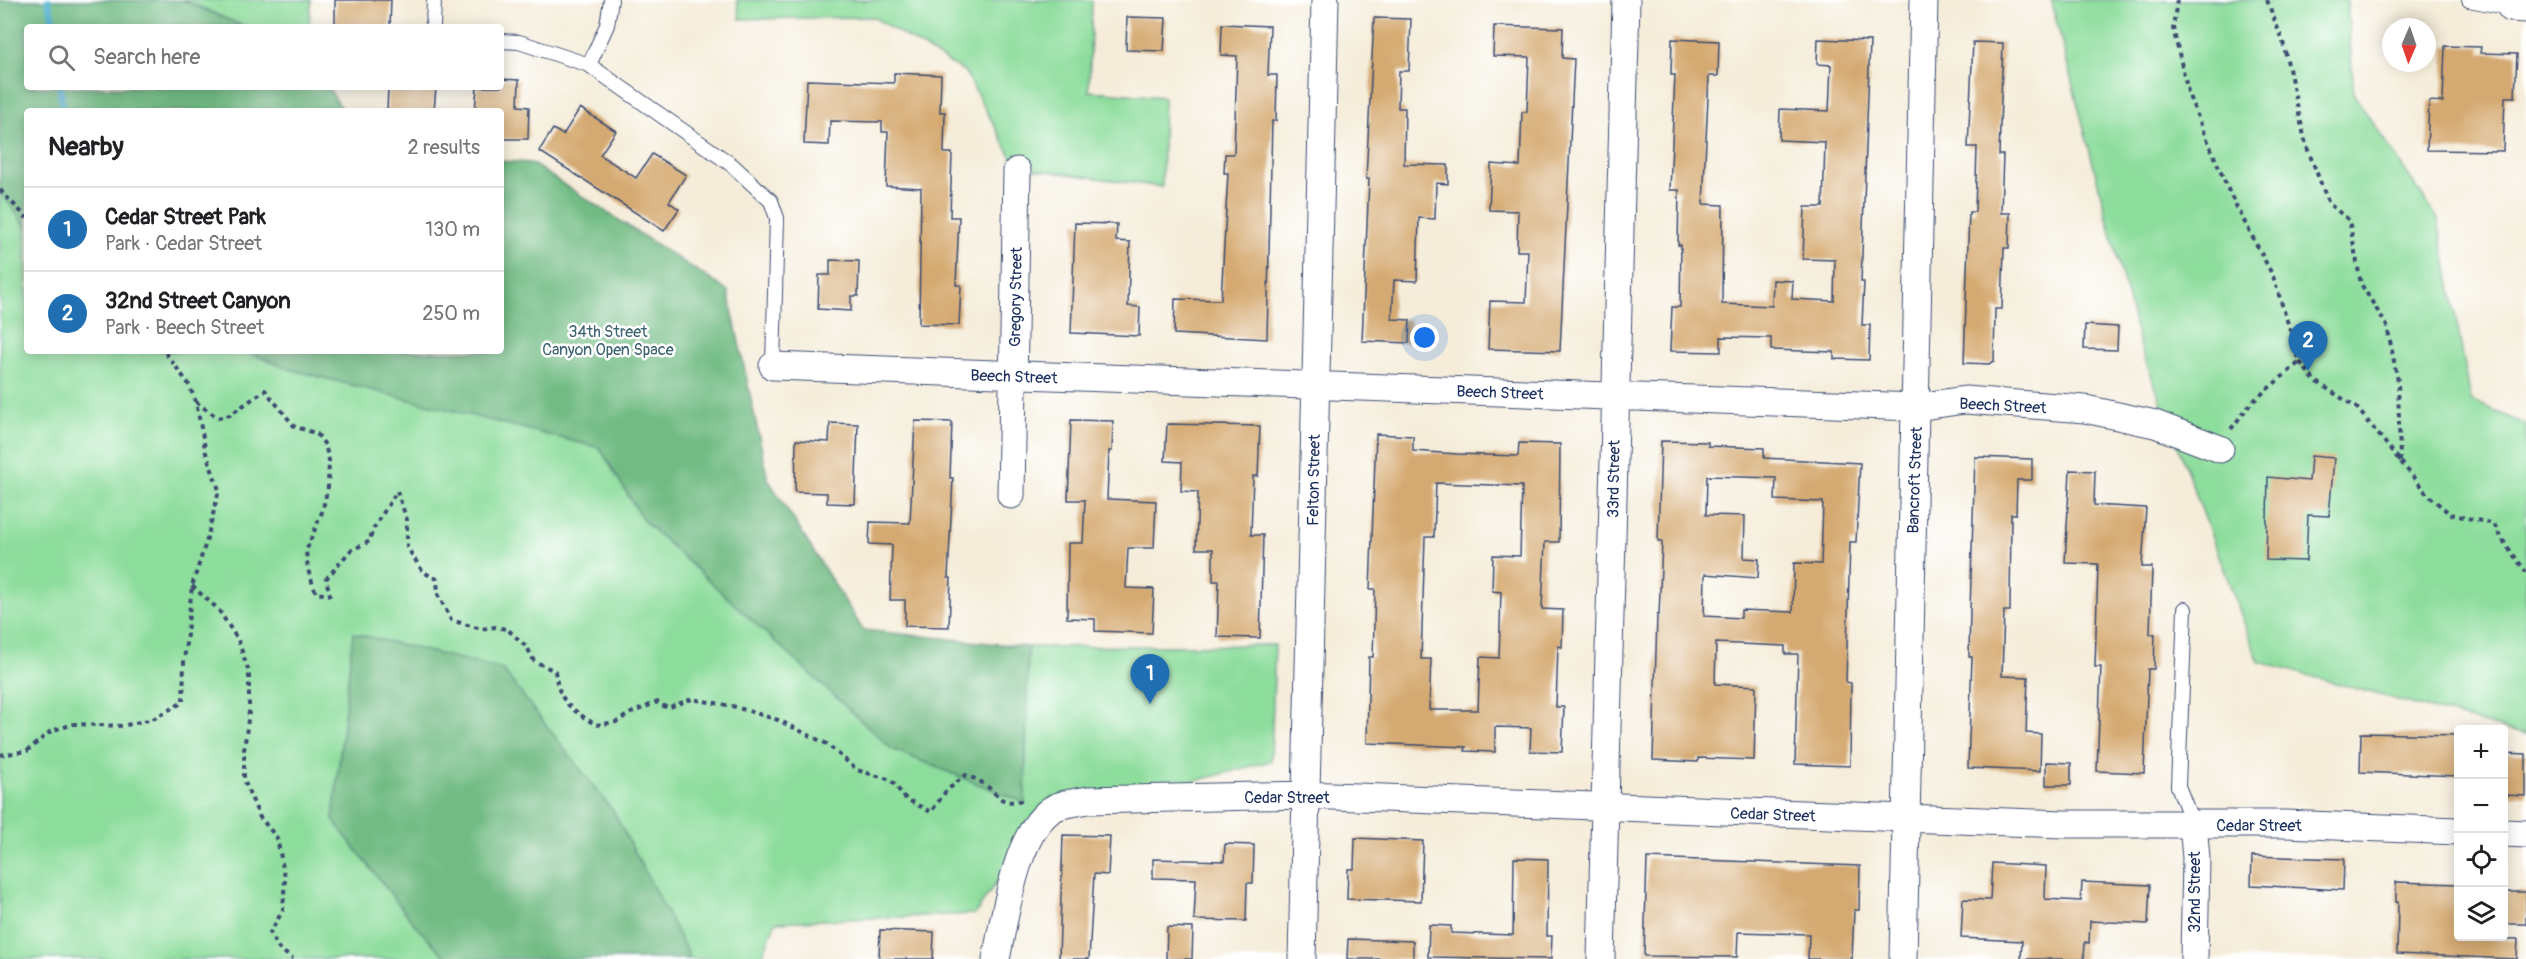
<!DOCTYPE html>
<html lang="en">
<head>
<meta charset="utf-8">
<style>
	body { margin:0; font-family:Pangolin,sans-serif; background:#f6f6f6; color:#202124 }
	.controls { position:absolute; right:18px; bottom:18px; display:grid; overflow:hidden; border-radius:6px; box-shadow:0 3px 15px #0003 }
	.controls button { width:54px; height:54px; display:grid; place-items:center; padding:0; border:0; border-bottom:2px solid #e0e0e0; background:#fff; color:#202124; font:30px sans-serif }
	.compass { position:absolute; left:2382px; top:18px; width:54px; height:54px; border-radius:50%; background:#fff; box-shadow:0 3px 15px #0003; rotate:182deg }
	.you { position:absolute; left:1425px; top:338px; width:21px; height:21px; margin:-15px; border:4px solid #fff; border-radius:50%; background:#1a73e8; box-shadow:0 0 0 9px #1a73e833 }
	.badge { display:grid; place-items:center; width:39px; height:39px; border-radius:50%; background:#1f6fb2; color:#fff; font-size:20px; font-weight:700 }
	.pin { position:absolute; translate:-50% -50px; filter:drop-shadow(0 2px 3px #0008) }
	.pin::after { content:''; position:absolute; top:32px; width:21px; height:18px; background:inherit; clip-path:polygon(0 0,100% 0,50% 100%) }
	.list { margin:0; padding:0; list-style:none }
	h2 { display:flex; justify-content:space-between; align-items:center; height:78px; margin:0; padding:0 24px; font-size:26px }
	h2 small { font-size:20px; font-weight:400; color:#757577 }
	.list li { display:grid; grid-template-columns:39px 1fr auto; gap:18px; align-items:center; box-sizing:border-box; height:84px; padding:0 24px; border-top:2px solid #e0e0e0 }
	.list b { display:block; font-size:22px; white-space:nowrap }
	.list p { margin:0; font-size:20px; white-space:nowrap; color:#757577 }
	.list em { font-size:20px; font-style:normal; color:#757577 }
	.icon { flex:none; width:33px; height:33px; fill:none; stroke:currentColor; stroke-width:2; stroke-linecap:round; stroke-linejoin:round }
	.map { position:relative; flex:none; width:2526px; height:959px; overflow:hidden }
	.search { position:absolute; background:#fff; box-shadow:0 3px 15px #0003; left:24px; top:24px; width:480px; height:66px; display:flex; align-items:center; gap:15px; box-sizing:border-box; padding:0 21px; border-radius:6px; color:#757577; font-size:22px }
	.panel { position:absolute; background:#fff; box-shadow:0 3px 15px #0003; left:24px; top:108px; width:480px; height:246px; border-radius:6px }
	.map>svg:first-child { display:block }
	.green { fill:#8ddd9c; stroke:#54867d; stroke-width:1.5 }
	.forest { fill:#72bc84; stroke:#467671; stroke-width:1.5 }
	.lines { fill:none; stroke-linecap:round; stroke-linejoin:round }
	.stream { stroke:#4fafce; stroke-width:7 }
	.building { fill:#d5aa72; fill-rule:evenodd }
	.lane-casing { stroke:#3c4c71; stroke-width:16 }
	.street-casing { stroke:#3c4c71; stroke-width:29 }
	.path { stroke:#3c4c71; stroke-width:4; stroke-dasharray:4.5 4.5; stroke-linecap:butt }
	.lane { stroke:#fff; stroke-width:14 }
	.street { stroke:#fff; stroke-width:27 }
	.labels { text-anchor:middle; stroke-width:5; stroke-linejoin:round; paint-order:stroke }
	.street-label { font-size:16px; fill:#1b2f5e; stroke:#fff }
	.park-label { font-size:16px; fill:#3d6371; stroke:#fff }
</style>
</head>
<body>
<div class="map">
<svg width="2526" height="959" viewBox="0 0 2526 959">
	<rect width="100%" height="100%" fill="#fff"/>
	<filter id="ink" filterUnits="userSpaceOnUse"><feTurbulence type="fractalNoise" baseFrequency=".0167" numOctaves="2"/><feDisplacementMap in="SourceGraphic" scale="12" xChannelSelector="R" yChannelSelector="G"/><feConvolveMatrix kernelMatrix="1 2 1 2 8 2 1 2 1" color-interpolation-filters="sRGB"/></filter>
	<filter id="wash" filterUnits="userSpaceOnUse"><feTurbulence type="fractalNoise" baseFrequency=".008" numOctaves="4" result="noise"/><feDisplacementMap in="SourceGraphic" scale="24" xChannelSelector="R" yChannelSelector="G"/><feGaussianBlur stdDeviation="1.35" result="paint"/><feColorMatrix in="noise" values="0 0 0 0 0 0 0 0 0 0 0 0 0 0 0 0 0 1.4 0 .05"/><feComposite in="paint" operator="in"/></filter>
	<g filter="url(#wash)">
		<rect width="100%" height="100%" fill="#f5edda"/>
		<path class="green" d="M 183,0 L 311,0 L 309,27 L 245,27 Z
			M 737,0 L 1092,0 L 1089,91 L 1164,97 L 1162,187 L 1017,167 L 965,72 L 873,17 L 740,19 Z
			M 2051,0 L 2347,0 L 2354,95 L 2438,219 L 2471,400 L 2526,425 L 2526,735 L 2259,662 L 2139,343 Z
			M 0,191 L 27,228 L 27,351 L 245,351 L 289,369 L 600,448 L 643,520 L 892,749 L 1008,796 L 1025,797 L 1028,647 L 1275,645 L 1271,761 L 1169,788 L 1052,798 L 975,914 L 776,922 L 761,959 L 691,959 L 613,811 L 353,633 L 333,820 L 416,926 L 448,959 L 0,959 Z"/>
		<path class="forest" d="M 0,0 L 183,0 L 245,27 L 27,27 L 27,87 L 328,87 L 343,111 L 27,111 L 27,228 L 0,191 Z
			M 501,161 L 531,163 L 728,291 L 768,479 L 863,630 L 1028,647 L 1025,803 L 892,749 L 643,520 L 600,448 L 289,369 L 245,351 L 501,351 Z
			M 353,633 L 502,669 L 613,811 L 691,959 L 448,959 L 416,926 L 333,820 Z"/>
		<g class="lines">
			<path class="stream" d="M 48,0 L 55,27
				M 60,87 L 63,111"/>
		</g>
		<g id="blocks">
			<path class="building" d="M 335,0 L 391,0 L 390,27 L 335,27 Z
				M 1127,17 L 1166,18 L 1164,51 L 1126,50 Z
				M 1374,18 L 1411,19 L 1409,71 L 1399,71 L 1398,108 L 1405,108 L 1404,164 L 1448,165 L 1448,184 L 1436,183 L 1435,219 L 1419,218 L 1417,281 L 1394,280 L 1392,319 L 1410,320 L 1409,343 L 1362,341 L 1369,179 L 1366,179 Z
				M 1222,24 L 1270,26 L 1268,75 L 1277,75 L 1276,121 L 1272,121 L 1267,339 L 1174,334 L 1175,299 L 1221,300 L 1228,173 L 1224,173 L 1225,154 L 1234,154 L 1237,56 L 1221,55 Z
				M 1494,26 L 1563,28 L 1562,58 L 1574,59 L 1560,351 L 1488,349 L 1490,301 L 1526,302 L 1528,251 L 1517,251 L 1518,211 L 1489,210 L 1491,164 L 1520,166 L 1522,112 L 1527,112 L 1529,57 L 1493,56 Z
				M 1672,39 L 1719,41 L 1718,76 L 1709,76 L 1703,204 L 1723,205 L 1722,304 L 1772,306 L 1773,280 L 1793,281 L 1792,299 L 1834,301 L 1835,260 L 1803,259 L 1805,207 L 1823,207 L 1825,142 L 1779,140 L 1780,109 L 1829,111 L 1831,65 L 1817,64 L 1818,39 L 1870,41 L 1861,282 L 1864,282 L 1862,325 L 1870,325 L 1869,360 L 1834,359 L 1834,352 L 1771,350 L 1771,338 L 1721,337 L 1721,352 L 1670,351 L 1672,307 L 1680,307 L 1681,245 L 1678,245 L 1679,190 L 1670,190 L 1675,75 L 1671,75 Z
				M 1973,42 L 2003,43 L 1999,155 L 2003,155 L 2001,213 L 2010,213 L 2009,248 L 2004,248 L 2002,309 L 1995,309 L 1994,362 L 1991,362 L 1990,364 L 1964,363 L 1969,212 L 1975,212 L 1977,147 L 1968,147 Z
				M 2445,46 L 2481,47 L 2480,53 L 2517,54 L 2515,97 L 2505,97 L 2503,151 L 2427,150 L 2429,101 L 2443,102 Z
				M 894,73 L 941,75 L 940,112 L 945,112 L 944,153 L 952,153 L 950,217 L 959,217 L 956,285 L 961,285 L 959,325 L 919,324 L 921,188 L 886,186 L 888,132 L 882,132 L 882,122 L 830,121 L 829,145 L 804,144 L 807,80 L 894,83 Z
				M 501,79 L 519,80 L 518,106 L 529,107 L 528,139 L 501,139 L 501,111 L 475,111 L 477,87 L 501,87 Z
				M 388,87 L 436,87 L 434,111 L 387,111 Z
				M 580,108 L 616,131 L 600,155 L 636,178 L 652,154 L 686,175 L 669,202 L 679,209 L 664,231 L 539,151 L 553,129 L 563,135 Z
				M 1075,223 L 1117,224 L 1116,241 L 1130,242 L 1128,306 L 1140,307 L 1139,336 L 1071,333 Z
				M 830,260 L 859,261 L 858,296 L 851,296 L 851,311 L 818,309 L 819,275 L 830,275 Z
				M 2085,325 L 2118,327 L 2117,350 L 2084,349 Z
				M 1071,420 L 1113,421 L 1112,451 L 1109,451 L 1107,499 L 1156,501 L 1154,548 L 1128,548 L 1126,588 L 1154,589 L 1152,633 L 1095,631 L 1095,619 L 1067,618 L 1068,543 L 1083,543 L 1085,500 L 1068,500 Z
				M 915,421 L 952,422 L 950,478 L 953,478 L 948,578 L 951,578 L 949,627 L 905,626 L 905,600 L 890,600 L 892,545 L 869,544 L 870,522 L 910,523 Z
				M 830,423 L 858,424 L 855,504 L 827,503 L 827,493 L 795,492 L 796,440 L 829,442 Z
				M 1167,424 L 1260,426 L 1258,476 L 1253,476 L 1251,535 L 1263,535 L 1260,638 L 1217,637 L 1219,581 L 1213,581 L 1213,549 L 1196,549 L 1198,492 L 1181,491 L 1182,462 L 1165,461 Z
				M 1376,434 L 1413,436 L 1413,451 L 1457,454 L 1518,456 L 1519,443 L 1560,444 L 1559,542 L 1545,542 L 1542,609 L 1563,610 L 1562,647 L 1558,646 L 1556,707 L 1564,707 L 1562,752 L 1530,751 L 1531,728 L 1495,727 L 1495,752 L 1465,751 L 1466,747 L 1367,743 L 1369,657 L 1373,657 L 1375,589 L 1370,589 ZM 1436,483 L 1522,486 L 1520,556 L 1493,555 L 1492,591 L 1501,592 L 1499,658 L 1480,657 L 1478,710 L 1429,710 L 1431,659 L 1421,659 L 1425,537 L 1434,537 Z
				M 1661,441 L 1708,442 L 1708,446 L 1764,448 L 1764,458 L 1860,463 L 1856,542 L 1850,542 L 1846,682 L 1851,683 L 1850,766 L 1795,764 L 1798,654 L 1785,654 L 1785,646 L 1716,643 L 1715,684 L 1756,686 L 1754,760 L 1698,758 L 1698,762 L 1653,760 L 1657,615 L 1659,615 L 1662,542 L 1658,541 ZM 1707,476 L 1776,478 L 1775,500 L 1823,502 L 1821,564 L 1794,563 L 1793,612 L 1741,610 L 1741,618 L 1704,616 L 1705,574 L 1758,578 L 1759,559 L 1744,558 L 1745,516 L 1706,515 Z
				M 2311,456 L 2334,458 L 2329,516 L 2308,515 L 2306,561 L 2266,560 L 2268,477 L 2309,481 Z
				M 1975,457 L 2032,459 L 2032,480 L 2017,480 L 2016,514 L 2011,514 L 2010,611 L 2004,611 L 2002,676 L 2028,677 L 2026,733 L 2041,734 L 2040,771 L 1968,768 L 1972,657 L 1969,657 L 1970,610 Z
				M 2070,470 L 2095,471 L 2094,505 L 2146,508 L 2142,567 L 2152,567 L 2150,634 L 2155,634 L 2154,669 L 2148,669 L 2144,773 L 2097,771 L 2101,667 L 2095,667 L 2098,564 L 2065,563 Z
				M 2361,733 L 2458,735 L 2458,776 L 2360,772 Z
				M 2504,753 L 2526,754 L 2526,796 L 2504,795 Z
				M 2046,762 L 2071,763 L 2071,785 L 2046,785 Z
				M 1063,835 L 1110,836 L 1108,875 L 1094,874 L 1089,959 L 1059,959 Z
				M 1355,838 L 1423,841 L 1421,901 L 1347,899 L 1348,869 L 1354,869 Z
				M 1225,844 L 1254,845 L 1253,883 L 1247,883 L 1246,921 L 1194,920 L 1196,879 L 1153,878 L 1153,859 L 1224,861 Z
				M 2252,856 L 2344,859 L 2343,890 L 2251,885 Z
				M 1514,858 L 1548,859 L 1547,936 L 1552,936 L 1551,959 L 1428,957 L 1429,925 L 1451,926 L 1451,933 L 1513,935 Z
				M 1647,858 L 1860,866 L 1859,910 L 1854,910 L 1852,959 L 1808,959 L 1809,934 L 1738,932 L 1737,957 L 1644,956 Z
				M 1992,863 L 2046,866 L 2045,899 L 2081,901 L 2082,882 L 2150,885 L 2148,924 L 2090,921 L 2089,943 L 2085,942 L 2084,959 L 2021,959 L 2022,941 L 1961,938 L 1963,899 L 1990,900 Z
				M 2396,882 L 2458,884 L 2456,938 L 2518,939 L 2517,959 L 2397,954 L 2398,902 L 2396,902 Z
				M 2504,892 L 2526,892 L 2526,924 L 2504,924 Z
				M 1167,927 L 1193,928 L 1192,959 L 1166,959 Z
				M 880,930 L 934,932 L 933,959 L 879,959 Z
				M 1348,939 L 1413,941 L 1413,959 L 1347,959 Z"/>
		</g>
	</g>
	<g filter="url(#ink)">
		<use href="#blocks" fill-opacity="0" stroke="#3c4c71" stroke-width="1.5"/>
		<g class="lines">
			<g class="lane-casing">
				<path id="lane" d="M 2469,0 L 2511,8
					M 433,27 L 434,0
					M 501,41 L 519,42 L 589,65 L 732,165 L 771,201 L 777,218 L 773,366
					M 589,65 L 607,25 L 611,0
					M 2185,609 L 2178,786 L 2193,824"/>
			</g>
			<g class="street-casing">
				<path id="street" d="M 2511,8 L 2526,9
					M 773,366 L 1916,407 L 1965,400 L 2085,409 L 2155,424 L 2220,449
					M 1011,495 L 1017,171
					M 2193,824 L 2196,858 L 2194,959
					M 2504,833 L 2526,834
					M 996,959 C 1005,918 1016,827 1056,807 C 1065,803 1078,802 1088,800 L 1306,795 L 2063,824 L 2285,824 L 2458,831
					M 1302,959 L 1325,0
					M 1601,959 L 1626,0
					M 1903,959 L 1924,0"/>
			</g>
			<path class="path" d="M 2177,0 L 2173,28 L 2189,96 L 2230,194 L 2273,276 L 2300,362 L 2314,380 L 2357,408 L 2427,494 L 2450,514 L 2494,524 L 2501,538 L 2526,572
				M 2267,0 L 2283,42 L 2306,145 L 2329,204 L 2349,220 L 2361,284 L 2387,326 L 2398,381 L 2400,462
				M 0,190 L 27,218
				M 196,402 L 218,418 L 230,415 L 265,390 L 294,426 L 317,434 L 325,445 L 329,460 L 328,487 L 322,512 L 306,551 L 308,570 L 316,593 L 330,595 L 326,579 L 350,551 L 370,541 L 372,531 L 397,491 L 407,520 L 407,547 L 423,572 L 437,579 L 438,594 L 451,620 L 481,629 L 495,627 L 507,629 L 527,647 L 534,661 L 555,671 C 559,703 570,708 596,725 L 616,722 L 631,713 L 657,702 L 667,708 L 692,699 L 732,706 L 778,720 L 827,744 L 857,770 L 891,780 L 906,799 L 931,812 L 946,791 L 966,775 C 972,778 979,780 984,784 C 1002,797 997,804 1023,801
				M 2231,429 L 2252,402 L 2300,362
				M 192,586 L 218,609 L 238,640 L 249,672 L 249,712 L 244,750 L 244,780 L 259,816 L 277,838 L 285,878 L 283,910 L 270,933 L 279,949 L 293,959
				M 0,755 L 27,751 L 51,731 L 74,724 L 122,726 L 153,719 L 183,702 L 184,662 L 192,586 L 207,539 L 219,490 L 206,453 L 196,402 L 188,383 L 164,351"/>
			<use href="#lane" class="lane"/>
			<use href="#street" class="street"/>
		</g>
	</g>
	<g class="labels">
		<g class="street-label">
			<text transform="translate(1015 297) rotate(-89)" y="6">Gregory Street</text>
			<text transform="translate(1014 376) rotate(2)" y="6">Beech Street</text>
			<text transform="translate(1500 392) rotate(2)" y="6">Beech Street</text>
			<text transform="translate(2003 405) rotate(3)" y="6">Beech Street</text>
			<text transform="translate(1613 479) rotate(-89)" y="6">33rd Street</text>
			<text transform="translate(1313 480) rotate(-89)" y="6">Felton Street</text>
			<text transform="translate(1914 480) rotate(-88)" y="6">Bancroft Street</text>
			<text x="1287" y="803">Cedar Street</text>
			<text transform="translate(1773 814) rotate(2)" y="6">Cedar Street</text>
			<text x="2259" y="831">Cedar Street</text>
			<text transform="translate(2194 892) rotate(-90)" y="6">32nd Street</text>
		</g>
		<g class="park-label">
			<text x="608" y="337">34th Street<tspan x="608" dy="18">Canyon Open Space</tspan></text>
		</g>
	</g>
</svg>
<div class="controls">
<button>+</button>
<button>−</button>
<button><svg class="icon" aria-label="locate" viewBox="0 0 24 24"><circle cx="12" cy="12" r="6"/><path d="M12 2v4M12 18v4M2 12h4M18 12h4"/></svg></button>
<button><svg class="icon" aria-label="layers" viewBox="0 0 24 24"><path d="M12 4l9 5-9 5-9-5zM3 14l9 5 9-5"/></svg></button>
</div>
<svg class="compass" viewBox="-18 -18 36 36"><path d="M0-13l5 13h-10z" fill="#e53935"/><path d="M0 13l5-13h-10z" fill="#757577"/></svg>
<div class="you"></div>
<div class="pin badge" style="left:1150px;top:704px">1</div>
<div class="pin badge" style="left:2308px;top:371px">2</div>
<div class="search"><svg class="icon" aria-label="search" viewBox="0 0 24 24"><circle cx="10" cy="10" r="6"/><path d="M15 15l6 6"/></svg>Search here</div>
<section class="panel">
<h2>Nearby<small>2 results</small></h2>
<ul class="list">
<li><span class="badge">1</span><div><b>Cedar Street Park</b><p>Park · Cedar Street</p></div><em>130 m</em></li>
<li><span class="badge">2</span><div><b>32nd Street Canyon</b><p>Park · Beech Street</p></div><em>250 m</em></li>
</ul>
</section>
</div>
</body>
</html>
